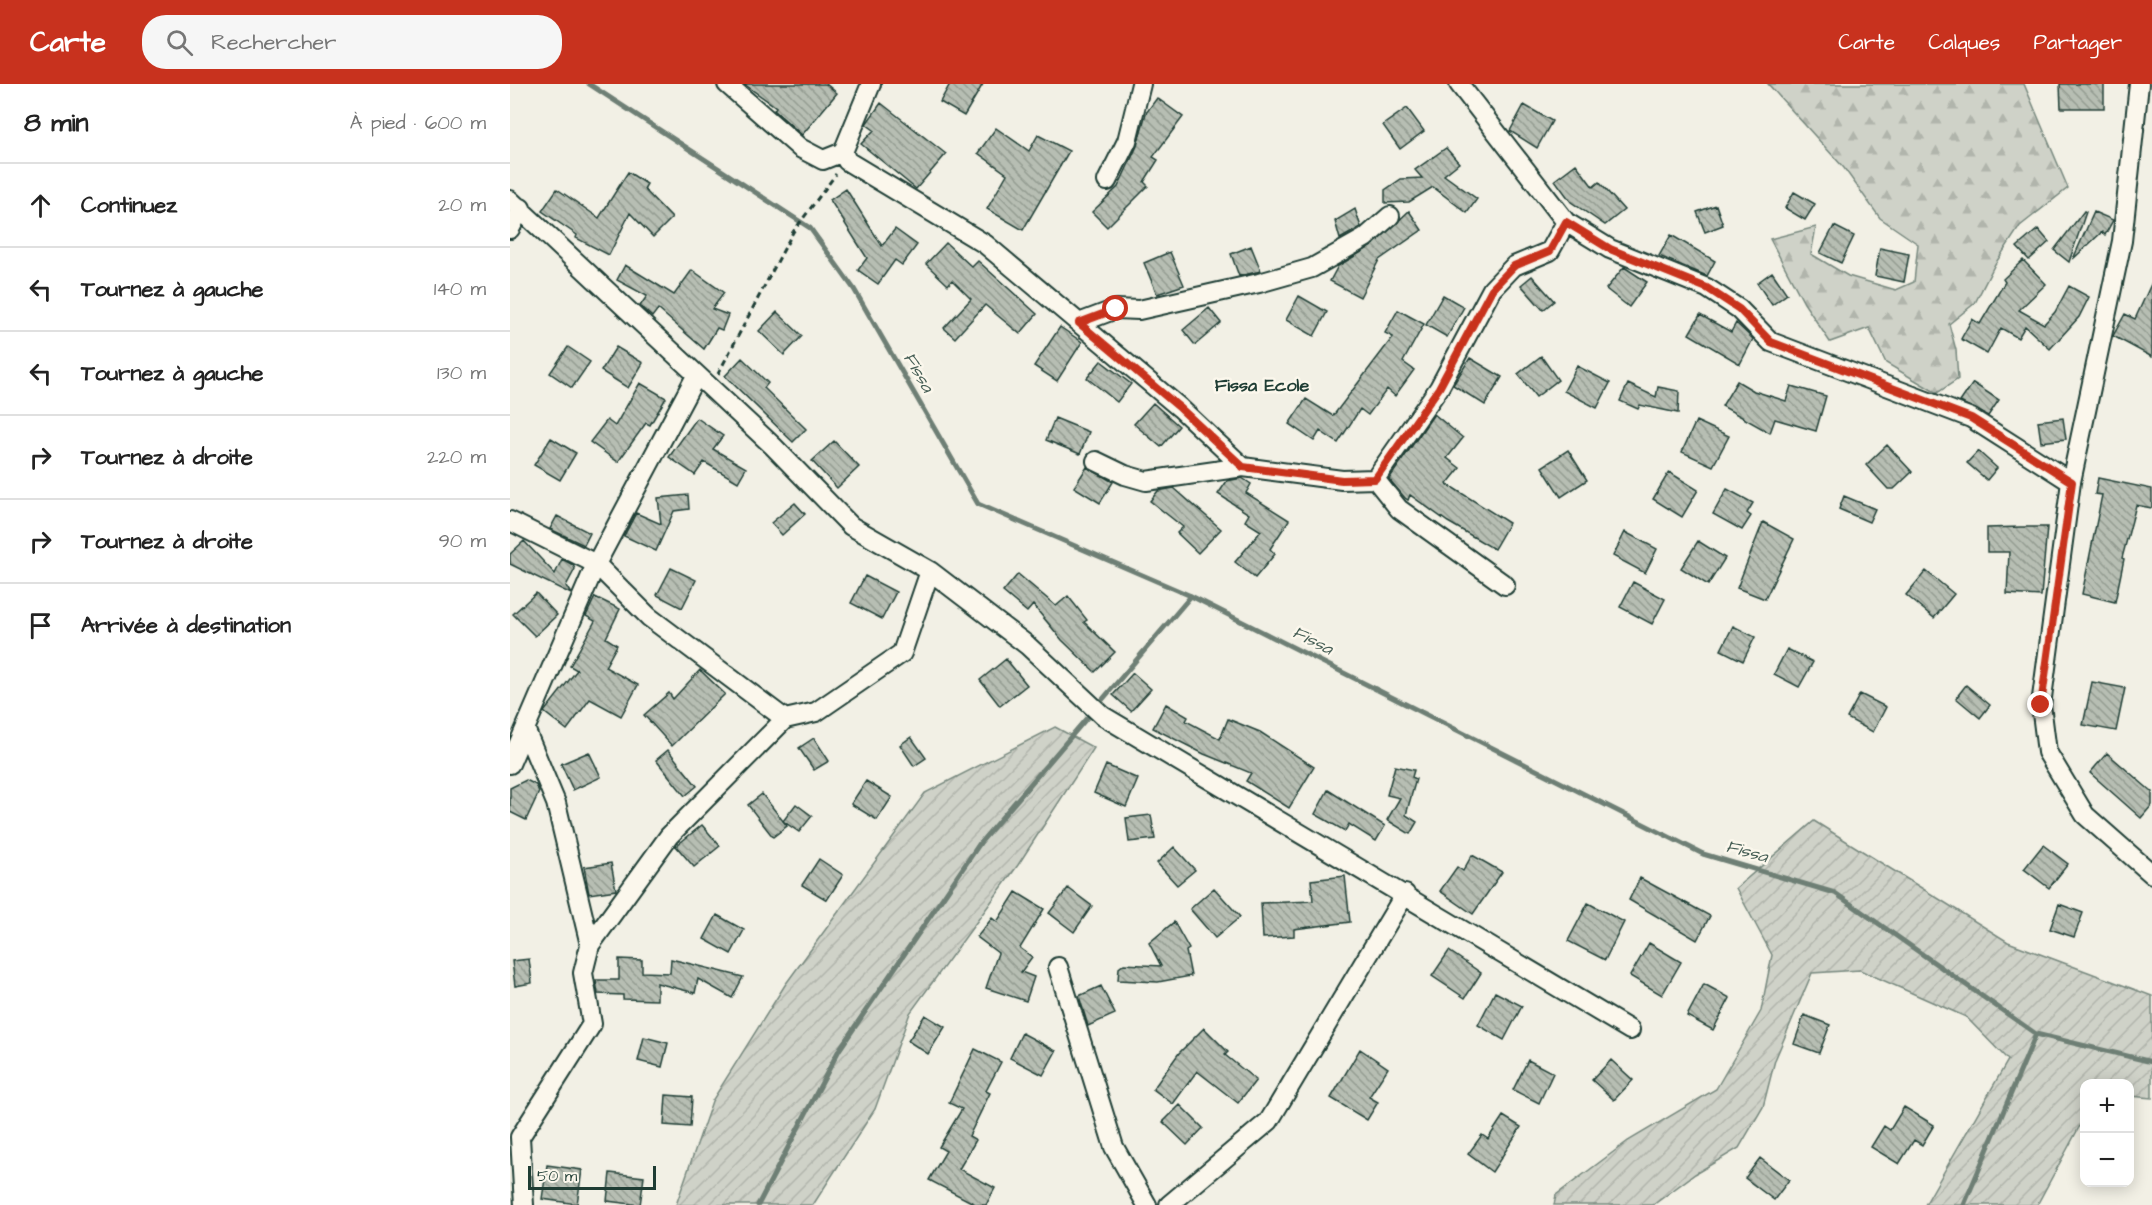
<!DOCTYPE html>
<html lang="fr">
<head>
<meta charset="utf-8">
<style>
	body { margin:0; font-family:"Architects Daughter",sans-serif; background:#f6f6f6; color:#222 }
	.controls { position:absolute; right:18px; bottom:18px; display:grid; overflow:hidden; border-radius:12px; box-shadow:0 3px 15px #0003 }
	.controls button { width:54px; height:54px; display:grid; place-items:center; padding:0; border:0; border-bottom:2px solid #e0e0e0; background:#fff; color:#222; font:30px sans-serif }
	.scale { position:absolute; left:18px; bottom:15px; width:128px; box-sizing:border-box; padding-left:6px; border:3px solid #1f3d34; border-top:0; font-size:16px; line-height:21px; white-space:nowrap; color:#1f3d34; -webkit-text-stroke:4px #fbf7ec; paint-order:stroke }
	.stop { position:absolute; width:18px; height:18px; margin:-14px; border:4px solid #c8321e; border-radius:50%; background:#fff }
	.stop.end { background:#c8321e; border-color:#fff; box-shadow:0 2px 6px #0008 }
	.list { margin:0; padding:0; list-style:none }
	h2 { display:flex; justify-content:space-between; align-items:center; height:78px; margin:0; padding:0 24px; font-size:26px }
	h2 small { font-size:20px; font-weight:400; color:#767676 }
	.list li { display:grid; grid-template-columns:39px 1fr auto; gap:18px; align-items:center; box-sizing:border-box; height:84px; padding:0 24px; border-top:2px solid #e0e0e0 }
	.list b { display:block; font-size:22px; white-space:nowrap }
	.list em { font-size:20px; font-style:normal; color:#767676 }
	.icon { flex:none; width:33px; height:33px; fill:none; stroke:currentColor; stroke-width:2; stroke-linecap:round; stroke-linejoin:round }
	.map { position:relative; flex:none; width:1642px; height:1121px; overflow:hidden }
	header { display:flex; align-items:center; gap:36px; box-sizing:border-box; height:84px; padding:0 30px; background:#c8321e; color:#fff }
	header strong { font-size:28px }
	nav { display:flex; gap:33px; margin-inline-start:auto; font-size:21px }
	.search { width:420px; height:54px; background:#f6f6f6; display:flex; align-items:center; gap:15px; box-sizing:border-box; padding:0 21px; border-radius:24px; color:#767676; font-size:22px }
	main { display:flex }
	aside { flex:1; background:#fff }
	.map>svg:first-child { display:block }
	.forest { fill:url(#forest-firs); stroke:#77887e; stroke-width:1.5 }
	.garden { fill:url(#garden-furrows); stroke:#77887e; stroke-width:1.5 }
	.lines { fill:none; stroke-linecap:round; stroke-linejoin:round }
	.stream { stroke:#6e7f75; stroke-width:5 }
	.building { fill:url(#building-back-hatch); stroke:#1f3d34; stroke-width:1.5 }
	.minor-casing { stroke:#1f3d34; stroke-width:22 }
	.path { stroke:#1f3d34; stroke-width:3; stroke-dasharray:6 4.5; stroke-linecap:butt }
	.minor { stroke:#fbf7ec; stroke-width:18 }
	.route { stroke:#c8321e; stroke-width:8 }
	.labels { text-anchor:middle; stroke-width:5; stroke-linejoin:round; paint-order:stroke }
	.water-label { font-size:18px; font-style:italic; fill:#465e55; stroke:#fbf7ec }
	.neighbourhood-label { font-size:18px; font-weight:bold; fill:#1f3d34; stroke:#fbf7ec }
</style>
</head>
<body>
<header>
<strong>Carte</strong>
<div class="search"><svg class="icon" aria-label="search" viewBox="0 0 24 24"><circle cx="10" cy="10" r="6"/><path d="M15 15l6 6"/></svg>Rechercher</div>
<nav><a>Carte</a><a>Calques</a><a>Partager</a></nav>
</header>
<main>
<aside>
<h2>8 min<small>À pied · 600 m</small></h2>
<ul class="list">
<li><svg class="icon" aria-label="ahead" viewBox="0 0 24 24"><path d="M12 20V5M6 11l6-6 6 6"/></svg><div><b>Continuez</b></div><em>20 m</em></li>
<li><svg class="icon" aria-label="left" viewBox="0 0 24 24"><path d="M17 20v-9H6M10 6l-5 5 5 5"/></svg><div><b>Tournez à gauche</b></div><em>140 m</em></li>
<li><svg class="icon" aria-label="left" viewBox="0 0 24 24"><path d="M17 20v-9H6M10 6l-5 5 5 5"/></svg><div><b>Tournez à gauche</b></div><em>130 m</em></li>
<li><svg class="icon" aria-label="right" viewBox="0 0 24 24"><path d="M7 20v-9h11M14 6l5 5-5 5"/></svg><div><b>Tournez à droite</b></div><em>220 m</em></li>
<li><svg class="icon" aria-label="right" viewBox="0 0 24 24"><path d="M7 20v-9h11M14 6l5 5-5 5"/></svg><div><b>Tournez à droite</b></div><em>90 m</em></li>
<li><svg class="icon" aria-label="arrive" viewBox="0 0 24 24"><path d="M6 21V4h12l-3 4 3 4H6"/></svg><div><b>Arrivée à destination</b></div></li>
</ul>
</aside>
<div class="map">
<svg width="1642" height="1121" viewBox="0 0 1642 1121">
	<defs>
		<pattern id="forest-firs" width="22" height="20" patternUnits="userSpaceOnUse" patternTransform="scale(1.5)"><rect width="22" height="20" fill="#cfd2c8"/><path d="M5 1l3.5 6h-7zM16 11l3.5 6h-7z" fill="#b1b5ac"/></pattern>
		<pattern id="garden-furrows" width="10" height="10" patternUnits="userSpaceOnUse" patternTransform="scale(1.5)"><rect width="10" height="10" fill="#cfd2c8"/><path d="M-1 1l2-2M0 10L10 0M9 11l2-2" fill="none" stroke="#b1b5ac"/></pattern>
		<pattern id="building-back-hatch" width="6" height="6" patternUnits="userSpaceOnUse" patternTransform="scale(1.5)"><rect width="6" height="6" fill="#b7beb3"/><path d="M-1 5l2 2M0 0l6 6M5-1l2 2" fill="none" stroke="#949c92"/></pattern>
	</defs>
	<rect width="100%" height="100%" fill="#f2f0e5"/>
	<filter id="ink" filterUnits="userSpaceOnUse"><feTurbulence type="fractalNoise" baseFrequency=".0167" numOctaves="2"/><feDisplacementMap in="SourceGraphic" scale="12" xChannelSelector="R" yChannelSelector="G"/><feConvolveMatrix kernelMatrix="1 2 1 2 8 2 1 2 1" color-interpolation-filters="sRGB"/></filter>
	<g filter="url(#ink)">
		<path class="forest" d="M 1258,0 L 1514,0 L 1558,104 L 1510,142 L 1485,180 L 1465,219 L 1439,240 L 1446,266 L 1448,295 L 1427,309 L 1376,279 L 1359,244 L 1320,258 L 1294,219 L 1260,155 L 1306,143 L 1301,170 L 1338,192 L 1386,206 L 1404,198 L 1408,160 L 1370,134 L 1334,84 Z"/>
		<path class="garden" d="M 545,643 L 584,664 L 508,781 L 400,929 L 365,1025 L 303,1121 L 166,1121 L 202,1017 L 275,901 L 415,709 Z
			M 1304,737 L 1498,858 L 1642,912 L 1642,1014 L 1620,1012 L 1620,1000 L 1574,1000 L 1574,1034 L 1527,1121 L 1415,1121 L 1498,976 L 1456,933 L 1350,886 L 1302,889 L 1265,976 L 1253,1023 L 1229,1064 L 1185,1090 L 1143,1121 L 1044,1121 L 1046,1111 L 1118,1057 L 1206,1005 L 1251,927 L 1262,871 L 1226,804 Z"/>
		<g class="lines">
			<path class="stream" d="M 79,0 L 300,144 L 344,205 L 468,420 L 681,512 L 1193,770 L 1325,809 L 1526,950 L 1642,978
				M 248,1121 L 329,966 L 470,759 L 681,512
				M 1454,1121 L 1526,950"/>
		</g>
		<path class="building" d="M 234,0 L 316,0 L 327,9 L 292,51 L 264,26 L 266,23 Z
			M 440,0 L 473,0 L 454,32 L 430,18 Z
			M 1550,0 L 1594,0 L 1594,24 L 1551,24 Z
			M 647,14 L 673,33 L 643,73 L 648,76 L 634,98 L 638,102 L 597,143 L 582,128 L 608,103 L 627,62 L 636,29 Z
			M 371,19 L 436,70 L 406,105 L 351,60 L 364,46 L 356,40 Z
			M 1014,21 L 1042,37 L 1027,64 L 1000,47 Z
			M 897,24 L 914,47 L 890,65 L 873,41 Z
			M 486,44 L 519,67 L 528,51 L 559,67 L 513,146 L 477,125 L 497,90 L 468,69 Z
			M 936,64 L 949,79 L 934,91 L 967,115 L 957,129 L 923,103 L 899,118 L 875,119 L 875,106 L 891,95 L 912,94 L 905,86 Z
			M 1066,80 L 1083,103 L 1089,98 L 1114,126 L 1095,141 L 1061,118 L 1045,96 Z
			M 118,88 L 137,100 L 134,105 L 162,134 L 143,153 L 120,129 L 99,171 L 66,154 L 67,151 L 32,127 L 47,105 L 89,134 Z
			M 336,105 L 372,162 L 385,145 L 407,161 L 392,181 L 385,176 L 368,200 L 348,186 L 357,174 L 320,116 Z
			M 1284,108 L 1305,120 L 1295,136 L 1275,124 Z
			M 1206,121 L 1213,141 L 1195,148 L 1187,128 Z
			M 845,125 L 851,143 L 830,155 L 825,137 Z
			M 899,127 L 912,146 L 869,176 L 850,213 L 820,197 L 828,182 L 862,162 Z
			M 1574,127 L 1576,128 L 1559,178 L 1544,166 Z
			M 1584,128 L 1603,136 L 1595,151 L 1592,148 L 1563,175 Z
			M 1324,142 L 1344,152 L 1331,179 L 1310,169 Z
			M 1528,145 L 1539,158 L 1519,176 L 1507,163 Z
			M 1161,151 L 1205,177 L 1197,192 L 1149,172 Z
			M 436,159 L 462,183 L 468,177 L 527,230 L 510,250 L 475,221 L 445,254 L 434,244 L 461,215 L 442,196 L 438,201 L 416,180 Z
			M 741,162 L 751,187 L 729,192 L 721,170 Z
			M 1370,164 L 1399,170 L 1394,198 L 1365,192 Z
			M 660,168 L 674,201 L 647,210 L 634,179 Z
			M 1513,176 L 1536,200 L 1509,226 L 1534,240 L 1545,228 L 1559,202 L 1579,213 L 1569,233 L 1540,265 L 1515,242 L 1508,254 L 1491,244 L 1477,270 L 1451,255 L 1462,235 L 1470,240 L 1495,198 L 1493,195 Z
			M 115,181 L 164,211 L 182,186 L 214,209 L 202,225 L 218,231 L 212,246 L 207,244 L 194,265 L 148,225 L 142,233 L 130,222 L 137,212 L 107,196 Z
			M 1114,183 L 1137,198 L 1119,223 L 1096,205 Z
			M 1262,188 L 1277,210 L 1262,221 L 1247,199 Z
			M 1022,192 L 1044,217 L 1033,226 L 1011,201 Z
			M 1642,198 L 1642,273 L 1603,252 L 1615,230 L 1625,235 Z
			M 933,211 L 954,223 L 937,253 L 916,241 Z
			M 789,212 L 817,228 L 804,252 L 776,236 Z
			M 699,224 L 711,239 L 685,261 L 673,246 Z
			M 888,226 L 914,240 L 893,278 L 904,286 L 885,312 L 877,305 L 858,331 L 850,325 L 828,359 L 810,347 L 804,357 L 779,340 L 796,315 L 823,332 L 883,253 L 875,249 Z
			M 267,228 L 292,252 L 274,271 L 249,247 Z
			M 1190,231 L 1221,248 L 1226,239 L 1243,255 L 1230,280 L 1179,250 Z
			M 550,243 L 572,258 L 547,297 L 524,282 Z
			M 58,263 L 80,278 L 62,304 L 40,289 Z
			M 106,263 L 133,279 L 118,304 L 91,287 Z
			M 1031,272 L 1048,296 L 1026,313 L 1008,290 Z
			M 232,274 L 258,299 L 254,304 L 296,345 L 283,358 L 215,292 Z
			M 960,274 L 992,293 L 975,321 L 943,301 Z
			M 591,277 L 621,300 L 607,318 L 577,294 Z
			M 1067,282 L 1100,299 L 1087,324 L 1054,307 Z
			M 1227,297 L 1244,307 L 1276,317 L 1281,302 L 1316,312 L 1306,347 L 1265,335 L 1260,349 L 1212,322 Z
			M 130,299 L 156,314 L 140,341 L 136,339 L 108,378 L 80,358 L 97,336 L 105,342 Z
			M 1463,299 L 1489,316 L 1478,332 L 1450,318 Z
			M 1118,300 L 1146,313 L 1148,303 L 1169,307 L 1168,329 L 1130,321 L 1128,325 L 1110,317 Z
			M 643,319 L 669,342 L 651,363 L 624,340 Z
			M 924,330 L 953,354 L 937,374 L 950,384 L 937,400 L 999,439 L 984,465 L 938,438 L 900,411 L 898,416 L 895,414 L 879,395 Z
			M 187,334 L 213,352 L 203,365 L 236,384 L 228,398 L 194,378 L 185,391 L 159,373 Z
			M 545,334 L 579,348 L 570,370 L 536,356 Z
			M 1553,334 L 1556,355 L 1531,358 L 1528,337 Z
			M 1186,337 L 1219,352 L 1203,382 L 1172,368 Z
			M 41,354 L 66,369 L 50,396 L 24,381 Z
			M 324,357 L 349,383 L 327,404 L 302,377 Z
			M 1377,361 L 1402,388 L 1384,405 L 1378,405 L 1356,381 Z
			M 1058,366 L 1077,396 L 1051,413 L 1032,383 Z
			M 1468,367 L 1487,384 L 1477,396 L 1457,379 Z
			M 577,383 L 603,398 L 590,419 L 564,403 Z
			M 1159,388 L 1188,406 L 1172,433 L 1143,415 Z
			M 732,394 L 741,400 L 736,409 L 779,436 L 760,465 L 765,470 L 745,494 L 725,478 L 751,447 L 735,437 L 739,430 L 708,410 L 717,397 Z
			M 1588,394 L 1642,405 L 1642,424 L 1626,421 L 1612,474 L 1614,475 L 1605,518 L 1572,510 L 1592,411 L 1585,410 Z
			M 664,404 L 711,445 L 688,469 L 667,449 L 673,443 L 640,417 L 648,407 Z
			M 1217,405 L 1243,419 L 1237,429 L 1241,432 L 1232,446 L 1203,430 Z
			M 178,411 L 179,425 L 164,427 L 146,467 L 114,452 L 126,429 L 151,440 L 148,414 Z
			M 1334,412 L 1365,425 L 1359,438 L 1329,425 Z
			M 285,419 L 295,430 L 272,451 L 261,439 Z
			M 47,432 L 80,449 L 74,461 L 40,445 Z
			M 1253,438 L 1284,455 L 1255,515 L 1227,504 Z
			M 1511,443 L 1537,443 L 1531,512 L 1497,510 L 1499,468 L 1477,468 L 1477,444 Z
			M 1115,448 L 1147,465 L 1135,489 L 1103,472 Z
			M 14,457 L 45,490 L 52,475 L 63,481 L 65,485 L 56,502 L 61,510 L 0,480 L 0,470 Z
			M 1188,457 L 1215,474 L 1198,501 L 1171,484 Z
			M 161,484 L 186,496 L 172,524 L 147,511 Z
			M 1416,487 L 1444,510 L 1424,534 L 1396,511 Z
			M 508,490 L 546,522 L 558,512 L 577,536 L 574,538 L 605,568 L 585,588 L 552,556 L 523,521 L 517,528 L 493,508 Z
			M 355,492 L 386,508 L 372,535 L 341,519 Z
			M 1123,498 L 1155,515 L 1142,540 L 1110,523 Z
			M 26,509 L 47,531 L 25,552 L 3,530 Z
			M 85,513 L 110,525 L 96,554 L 107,561 L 95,583 L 128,601 L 111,632 L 80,615 L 57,646 L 34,628 L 67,586 L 60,582 L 85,537 L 76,532 Z
			M 1223,542 L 1245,553 L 1233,577 L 1211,566 Z
			M 1277,565 L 1303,578 L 1289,603 L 1264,590 Z
			M 496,575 L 517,601 L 490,622 L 470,596 Z
			M 190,586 L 215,610 L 162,662 L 134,631 L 159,609 L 163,615 Z
			M 623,589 L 641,605 L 621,627 L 603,611 Z
			M 1582,598 L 1615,604 L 1606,647 L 1573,641 Z
			M 1456,601 L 1480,621 L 1470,634 L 1446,614 Z
			M 1350,610 L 1376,623 L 1363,648 L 1337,634 Z
			M 656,620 L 678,633 L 676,637 L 710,655 L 718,635 L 750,648 L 804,683 L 779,724 L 736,697 L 741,689 L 694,670 L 643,644 Z
			M 401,653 L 416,674 L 404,682 L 390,661 Z
			M 304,654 L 319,677 L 304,686 L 289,664 Z
			M 158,666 L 187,702 L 175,712 L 146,676 Z
			M 79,668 L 91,693 L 63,706 L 51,680 Z
			M 1597,669 L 1642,708 L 1642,721 L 1631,734 L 1580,689 Z
			M 596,681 L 628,695 L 616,723 L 584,709 Z
			M 885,682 L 904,686 L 902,693 L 906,695 L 896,731 L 907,738 L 900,750 L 877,736 L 890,714 L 877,711 Z
			M 16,696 L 26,701 L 29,708 L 16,736 L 0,728 L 0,704 Z
			M 356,697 L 382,713 L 367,736 L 341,720 Z
			M 818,706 L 875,742 L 866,757 L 839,740 L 835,747 L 805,730 Z
			M 252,710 L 277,742 L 263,753 L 238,721 Z
			M 286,720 L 302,732 L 289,748 L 273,737 Z
			M 641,731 L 645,755 L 619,758 L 616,734 Z
			M 192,741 L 210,762 L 184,783 L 166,762 Z
			M 1533,761 L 1558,780 L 1539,804 L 1514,785 Z
			M 664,763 L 685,786 L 667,801 L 647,779 Z
			M 962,771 L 992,788 L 963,830 L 930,807 L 947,783 L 953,787 Z
			M 309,775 L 333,791 L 317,816 L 292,801 Z
			M 101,779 L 106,806 L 79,810 L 74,783 Z
			M 835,792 L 840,838 L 784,845 L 784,852 L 753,854 L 751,819 L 803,817 L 801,796 Z
			M 1130,794 L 1200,832 L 1187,856 L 1119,816 Z
			M 558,804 L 582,822 L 564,848 L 539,829 Z
			M 704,804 L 730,833 L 705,854 L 680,825 Z
			M 506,808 L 534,825 L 510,864 L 522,873 L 511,888 L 524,893 L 516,917 L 476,904 L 488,869 L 467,853 L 482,834 L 487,838 Z
			M 1078,819 L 1114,838 L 1095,876 L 1058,857 Z
			M 1549,820 L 1573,829 L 1564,853 L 1540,845 Z
			M 207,831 L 234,846 L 221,870 L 194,855 Z
			M 664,838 L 679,865 L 676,867 L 681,892 L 648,898 L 608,896 L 609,884 L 614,880 L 651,882 L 639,859 Z
			M 1139,859 L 1171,878 L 1152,911 L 1120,892 Z
			M 939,867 L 971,889 L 955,914 L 922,892 Z
			M 19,875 L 22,899 L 5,902 L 2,877 Z
			M 109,875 L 132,876 L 132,888 L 160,889 L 161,875 L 233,893 L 222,914 L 188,895 L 185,909 L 147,899 L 147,916 L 113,915 L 113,911 L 88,910 L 86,896 L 109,896 Z
			M 1194,900 L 1220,914 L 1203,946 L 1177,932 Z
			M 591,902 L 605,930 L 578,942 L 569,912 Z
			M 985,908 L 1012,922 L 994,956 L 968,941 Z
			M 415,931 L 435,943 L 418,970 L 398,957 Z
			M 1294,931 L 1320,941 L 1309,969 L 1284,960 Z
			M 694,944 L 718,968 L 715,971 L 746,996 L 728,1019 L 687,987 L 663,1020 L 643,1005 L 669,969 Z
			M 512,949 L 546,967 L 533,991 L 500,974 Z
			M 134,953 L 158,959 L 152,983 L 128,977 Z
			M 465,965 L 491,978 L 476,1007 L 480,1009 L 459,1052 L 466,1056 L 449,1085 L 485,1104 L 476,1121 L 467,1121 L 419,1096 L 436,1067 L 429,1063 L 452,1025 L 439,1019 Z
			M 850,965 L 878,984 L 859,1013 L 868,1018 L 857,1036 L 821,1014 Z
			M 1018,976 L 1043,989 L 1029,1019 L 1003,1006 Z
			M 1101,976 L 1123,996 L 1104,1016 L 1082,996 Z
			M 156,1011 L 182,1013 L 180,1043 L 154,1041 Z
			M 670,1021 L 693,1044 L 677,1061 L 653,1038 Z
			M 1394,1023 L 1424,1041 L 1412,1061 L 1404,1056 L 1389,1080 L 1361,1063 L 1374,1042 L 1380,1046 Z
			M 993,1032 L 1011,1043 L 982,1088 L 958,1070 L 972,1051 L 978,1055 Z
			M 1250,1074 L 1279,1096 L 1264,1116 L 1235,1094 Z
			M 37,1081 L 72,1086 L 67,1120 L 32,1115 Z
			M 100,1089 L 134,1093 L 130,1121 L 97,1117 Z"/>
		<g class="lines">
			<g class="minor-casing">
				<path id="minor" d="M 217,0 L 290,64 L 313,76 L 333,68 L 361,0
					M 949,0 L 1056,138 L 1100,165 L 1197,204 L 1229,225 L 1261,258 L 1461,334 L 1561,398
					M 1629,0 L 1612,157 L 1561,398 L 1531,621 L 1537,668 L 1575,731 L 1642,790
					M 333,68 L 337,77 L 475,160 L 670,324 L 733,383
					M 597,97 L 617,57 L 631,0
					M 0,116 L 263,362 L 341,442 L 420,487 L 517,561 L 593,632 L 1120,946
					M 0,145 L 11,124
					M 569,239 L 606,225 L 629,226 L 749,199 L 802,184 L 855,154 L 880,132
					M 586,377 L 615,391 L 636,397 L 733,383 L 832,396 L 865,395 L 929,304 L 982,205 L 1004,182 L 1040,167 L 1056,138
					M 865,395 L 889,425 L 995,501
					M 0,437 L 86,480 L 139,533 L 275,635 L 306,628 L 392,569 L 420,487
					M 16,647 L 46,719 L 80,861
					M 0,680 L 86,480 L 186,292
					M 548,883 L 604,1063 L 637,1121
					M 14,1121 L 10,1053 L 82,940 L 73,889 L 80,861 L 159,752 L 275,635
					M 659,1121 L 759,1037 L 895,810"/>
			</g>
			<path class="path" d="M 208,290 L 283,148 L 326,90"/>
			<use href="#minor" class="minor"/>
		</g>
	</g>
	<g class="lines" filter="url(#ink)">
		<path class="route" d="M 606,225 L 569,239 L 670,324 L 733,383 L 832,396 L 865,395 L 929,304 L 982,205 L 1004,182 L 1040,167 L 1056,138 L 1100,165 L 1197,204 L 1229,225 L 1261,258 L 1461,334 L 1562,398 L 1531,621"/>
	</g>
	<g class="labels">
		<g class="water-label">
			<text transform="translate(409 288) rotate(60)" y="6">Fissa</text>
			<text transform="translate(803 556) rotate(27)" y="6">Fissa</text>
			<text transform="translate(1237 767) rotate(16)" y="6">Fissa</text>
		</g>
		<g class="neighbourhood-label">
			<text x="752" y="307">Fissa Ecole</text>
		</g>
	</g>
</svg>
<div class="controls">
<button>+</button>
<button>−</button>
</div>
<div class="scale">50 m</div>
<div class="stop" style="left:606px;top:225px"></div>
<div class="stop end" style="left:1531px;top:621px"></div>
</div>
</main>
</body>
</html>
